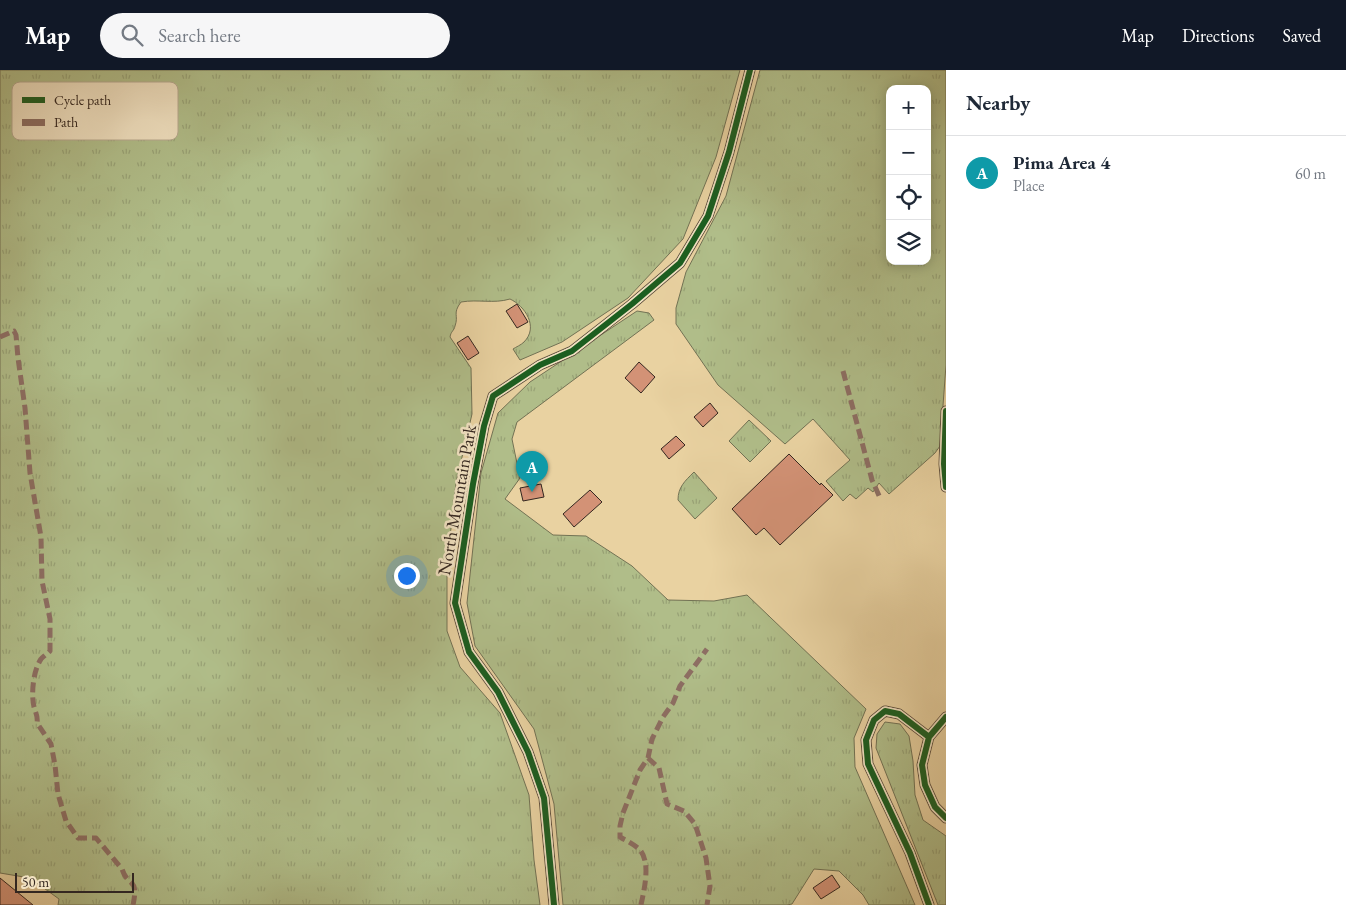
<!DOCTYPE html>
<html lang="en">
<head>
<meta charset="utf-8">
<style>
	body { margin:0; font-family:"EB Garamond",serif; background:#f6f6f7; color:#1f2937 }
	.controls { position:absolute; right:15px; top:15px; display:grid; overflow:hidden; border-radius:10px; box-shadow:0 2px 12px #0003 }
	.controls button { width:45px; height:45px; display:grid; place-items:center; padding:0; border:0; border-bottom:1px solid #e0e1e3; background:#fff; color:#1f2937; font:25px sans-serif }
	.scale { position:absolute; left:15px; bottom:12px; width:119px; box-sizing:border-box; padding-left:5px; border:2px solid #342720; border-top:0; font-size:14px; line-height:18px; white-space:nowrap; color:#342720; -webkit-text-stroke:4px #f1e2c2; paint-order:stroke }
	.you { position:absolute; left:406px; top:505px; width:18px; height:18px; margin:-12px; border:4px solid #fff; border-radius:50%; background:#1a73e8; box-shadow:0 0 0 8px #1a73e833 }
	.badge { display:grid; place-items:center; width:32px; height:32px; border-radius:50%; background:#111827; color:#fff; font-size:16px; font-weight:700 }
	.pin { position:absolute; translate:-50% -41px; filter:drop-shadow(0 1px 2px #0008) }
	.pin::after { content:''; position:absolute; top:26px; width:18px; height:15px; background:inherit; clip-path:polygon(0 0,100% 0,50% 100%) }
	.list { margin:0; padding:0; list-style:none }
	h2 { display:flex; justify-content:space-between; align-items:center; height:65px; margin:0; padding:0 20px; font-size:21px }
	h2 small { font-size:16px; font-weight:400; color:#747a83 }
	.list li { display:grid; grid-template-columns:32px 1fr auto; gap:15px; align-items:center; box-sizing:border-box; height:75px; padding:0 20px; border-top:1px solid #e0e1e3 }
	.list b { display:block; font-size:19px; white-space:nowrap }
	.list p { margin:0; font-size:16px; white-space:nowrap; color:#747a83 }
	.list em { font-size:16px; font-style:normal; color:#747a83 }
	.icon { flex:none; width:28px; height:28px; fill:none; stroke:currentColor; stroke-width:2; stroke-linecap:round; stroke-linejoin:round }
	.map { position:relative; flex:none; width:946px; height:835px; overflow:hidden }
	header { display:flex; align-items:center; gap:30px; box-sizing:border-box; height:70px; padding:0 25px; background:#111827; color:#fff }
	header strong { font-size:24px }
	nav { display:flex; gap:28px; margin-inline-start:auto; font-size:18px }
	.search { width:350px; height:45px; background:#f6f6f7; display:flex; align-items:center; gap:12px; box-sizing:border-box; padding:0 18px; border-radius:28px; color:#747a83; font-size:19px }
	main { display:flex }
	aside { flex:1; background:#fff }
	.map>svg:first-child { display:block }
	.grass { fill:url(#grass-tufts); stroke:#727254; fill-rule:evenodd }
	.building { fill:#d39276; stroke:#342720 }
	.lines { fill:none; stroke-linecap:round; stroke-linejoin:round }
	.lane-casing { stroke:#615240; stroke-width:11 }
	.lane { stroke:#f1e2c2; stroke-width:9 }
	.quiet { stroke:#8d6e63; stroke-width:5; stroke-dasharray:10 5; stroke-linecap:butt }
	.cycleway-casing { stroke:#f1e2c2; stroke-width:9 }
	.cycleway { stroke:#1b5e20; stroke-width:6 }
	.labels { text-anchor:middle; stroke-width:5; stroke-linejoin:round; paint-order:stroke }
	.street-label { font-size:18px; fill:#342720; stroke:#f1e2c2 }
	.key { fill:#f1e2c2; stroke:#b8aa91; stroke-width:1 }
	.key-label { font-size:14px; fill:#342720 }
</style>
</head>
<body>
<header>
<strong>Map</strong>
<div class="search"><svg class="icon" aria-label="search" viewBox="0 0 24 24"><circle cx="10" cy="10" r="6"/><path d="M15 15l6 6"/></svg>Search here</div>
<nav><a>Map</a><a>Directions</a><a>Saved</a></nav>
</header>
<main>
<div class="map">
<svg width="946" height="835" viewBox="0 0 946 835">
	<defs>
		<pattern id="grass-tufts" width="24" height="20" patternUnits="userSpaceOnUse" patternTransform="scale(1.25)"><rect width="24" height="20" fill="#b0bd89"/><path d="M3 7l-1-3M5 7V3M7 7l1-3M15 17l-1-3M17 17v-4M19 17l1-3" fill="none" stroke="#98a276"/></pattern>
	</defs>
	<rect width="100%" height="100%" fill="#e9d2a1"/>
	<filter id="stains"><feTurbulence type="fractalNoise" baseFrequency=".004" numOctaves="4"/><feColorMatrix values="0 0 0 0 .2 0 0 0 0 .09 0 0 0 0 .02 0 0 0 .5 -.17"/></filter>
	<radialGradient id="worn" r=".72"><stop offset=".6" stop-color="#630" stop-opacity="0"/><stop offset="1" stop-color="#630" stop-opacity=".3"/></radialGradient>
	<path class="grass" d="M 0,0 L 740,0 L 716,87 L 683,169 L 628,228 L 562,272 L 520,290 L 513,279 C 516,277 521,275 524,272 C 539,257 525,236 510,229 C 493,234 479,229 461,232 C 452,244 459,245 455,256 C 454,261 451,261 450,267 L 471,298 L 472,344 L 456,413 L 447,494 L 447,561 L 460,597 L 500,643 L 529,725 L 534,790 L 540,835 L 58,835 L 59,829 L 30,808 L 0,803 Z
		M 760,0 L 946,0 L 946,295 L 940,376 L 935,383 L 889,424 L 879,413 L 873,422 L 868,418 L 856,429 L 850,424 L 843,431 L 826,411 L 850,390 L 813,349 L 785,374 L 718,315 L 676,254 L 676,238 L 686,202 L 726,126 ZM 890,19 L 927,19 L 927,191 L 890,191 Z
		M 637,241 L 649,243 L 654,250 L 517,352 L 512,369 L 520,408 L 505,429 L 553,465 L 586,466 L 632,496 L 668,530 L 714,531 L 747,525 L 866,639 L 854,668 L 855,697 L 915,835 L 869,835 L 863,825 L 839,801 L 814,799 L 792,834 L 787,835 L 563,835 L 554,734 L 534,659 L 475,576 L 467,533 L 481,403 L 498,343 L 530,312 Z
		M 749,350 L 771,371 L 750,392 L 729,371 Z
		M 694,402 L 717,428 L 695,449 L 678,430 C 678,417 685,411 694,402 Z
		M 885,652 L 900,654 L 909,666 L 913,691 L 915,725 L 923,750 L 946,766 L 946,835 L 938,835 L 876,678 L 877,664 Z"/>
	<path class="building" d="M 517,234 L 528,252 L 517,258 L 506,241 Z
		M 468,266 L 479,283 L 468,290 L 457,273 Z
		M 639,292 L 655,307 L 641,323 L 625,308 Z
		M 710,333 L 718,343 L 703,357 L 694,347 Z
		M 676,366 L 685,375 L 669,389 L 661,379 Z
		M 789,384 L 820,415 L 821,413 L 833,425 L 780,475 L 764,458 L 756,465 L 732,439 Z
		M 541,414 L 544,427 L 523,431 L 520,418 Z
		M 590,420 L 602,432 L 574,457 L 563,444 Z
		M 832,805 L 840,817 L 821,829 L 813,818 Z
		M 0,808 L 33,835 L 0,835 Z"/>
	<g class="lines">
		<g class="lane-casing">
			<path id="lane" d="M 946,341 L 944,394 L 946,417
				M 946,647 L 929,667 L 922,695 L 925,715 L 935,737 L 946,748
				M 554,835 L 544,728 L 528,682 L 498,622 L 469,582 L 455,533 L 473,414 L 484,356 L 493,326 L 540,295 L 572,281 L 632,234 L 680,193 L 708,146 L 729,82 L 750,0
				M 929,835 L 910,783 L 868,694 L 866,670 L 874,650 L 885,641 L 899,644 L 929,667"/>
		</g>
		<use href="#lane" class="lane"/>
		<path class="quiet" d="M 0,267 L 14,261 L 16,265 L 18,288 L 25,338 L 30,403 L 41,467 L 42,511 L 50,549 L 50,581 C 47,584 44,586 41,589 C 33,601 31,624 34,637 C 36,644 38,646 37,653 L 51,674 L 55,695 L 58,724 L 66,751 L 78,768 L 96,768 L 122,799 C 128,818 139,806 133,835
			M 843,301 L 872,410 L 881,430
			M 648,688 L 659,698 L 667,734 L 684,741 L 695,754 L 706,788 L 710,816 L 707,835
			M 641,835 C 644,820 651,793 640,780 C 635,775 627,771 620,767 L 620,756 L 623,743 L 640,700 L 648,688 L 652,669 L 663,647 L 673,633 L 680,616 L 707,579"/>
		<g class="cycleway-casing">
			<path id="cycleway" d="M 946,341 L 944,394 L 946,417
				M 946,647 L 929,667 L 922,695 L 925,715 L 935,737 L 946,748
				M 554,835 L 544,728 L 528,682 L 498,622 L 469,582 L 455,533 L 473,414 L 484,356 L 493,326 L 540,295 L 572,281 L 632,234 L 680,193 L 708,146 L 729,82 L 750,0
				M 929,835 L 910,783 L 868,694 L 866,670 L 874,650 L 885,641 L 899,644 L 929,667"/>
		</g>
		<use href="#cycleway" class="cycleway"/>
	</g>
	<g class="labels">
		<g class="street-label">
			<text transform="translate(457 430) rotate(-80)" y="6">North Mountain Park</text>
		</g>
	</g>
	<rect x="12" y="12" width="166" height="58" rx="8" class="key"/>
	<rect x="22" y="27" width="23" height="6" fill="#1b5e20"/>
	<rect x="22" y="49" width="23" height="7" fill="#8d6e63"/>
	<g class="key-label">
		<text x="54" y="35">Cycle path</text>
		<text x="54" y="57">Path</text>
	</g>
	<rect width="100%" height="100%" filter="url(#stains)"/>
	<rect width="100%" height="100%" fill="url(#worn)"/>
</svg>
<div class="controls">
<button>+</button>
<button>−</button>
<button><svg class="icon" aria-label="locate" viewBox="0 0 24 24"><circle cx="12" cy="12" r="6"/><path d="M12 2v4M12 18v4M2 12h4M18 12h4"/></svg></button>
<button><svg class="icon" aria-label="layers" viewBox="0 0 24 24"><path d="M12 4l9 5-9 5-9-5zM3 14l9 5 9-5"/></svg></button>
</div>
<div class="scale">50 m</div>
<div class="you"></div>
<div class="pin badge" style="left:532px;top:422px;background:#0f9aa8">A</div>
</div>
<aside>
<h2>Nearby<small></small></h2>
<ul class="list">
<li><span class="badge" style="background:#0f9aa8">A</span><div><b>Pima Area 4</b><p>Place</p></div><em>60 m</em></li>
</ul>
</aside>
</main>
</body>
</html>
